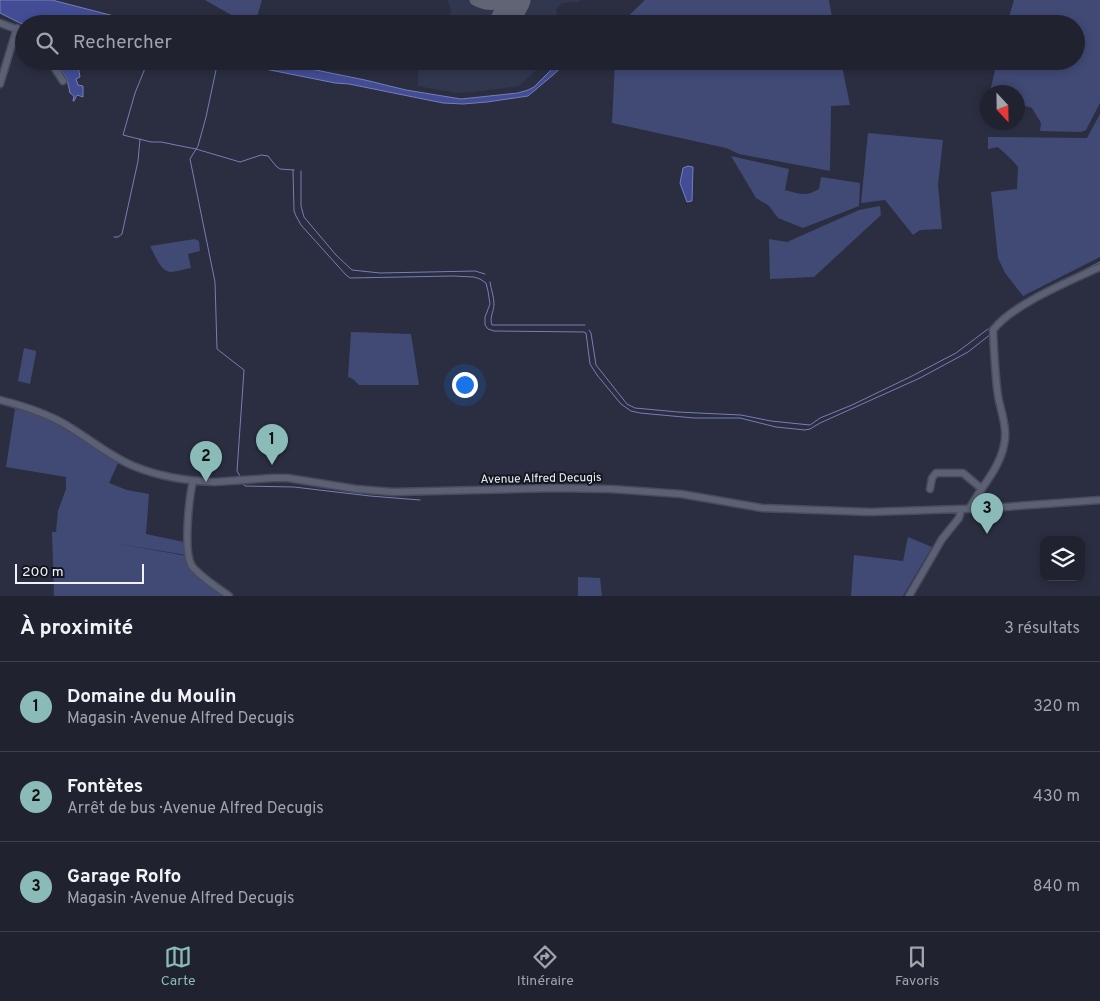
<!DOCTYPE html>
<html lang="fr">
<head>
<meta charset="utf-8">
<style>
	body { margin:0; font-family:Overpass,sans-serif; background:#282a38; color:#f1f3f6 }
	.controls { position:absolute; right:15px; bottom:15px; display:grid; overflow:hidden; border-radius:10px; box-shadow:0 2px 8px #0003 }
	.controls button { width:45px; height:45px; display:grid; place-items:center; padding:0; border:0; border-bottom:1px solid #3d3f4c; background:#202230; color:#f1f3f6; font:25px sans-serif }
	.compass { position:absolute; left:980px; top:85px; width:45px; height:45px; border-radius:50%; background:#202230; box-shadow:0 2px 8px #0003; rotate:158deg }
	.scale { position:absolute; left:15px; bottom:12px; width:129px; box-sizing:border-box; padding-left:5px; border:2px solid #eff2fe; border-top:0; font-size:14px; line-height:18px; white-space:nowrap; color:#eff2fe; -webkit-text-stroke:4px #15171f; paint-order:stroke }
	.you { position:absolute; left:464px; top:384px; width:18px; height:18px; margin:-12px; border:4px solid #fff; border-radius:50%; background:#1a73e8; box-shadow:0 0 0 8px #1a73e833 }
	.badge { display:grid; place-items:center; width:32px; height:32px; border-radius:50%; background:#8bbbb9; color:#111; font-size:16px; font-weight:700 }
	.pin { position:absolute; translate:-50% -41px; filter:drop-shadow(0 1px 2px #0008) }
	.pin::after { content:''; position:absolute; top:26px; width:18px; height:15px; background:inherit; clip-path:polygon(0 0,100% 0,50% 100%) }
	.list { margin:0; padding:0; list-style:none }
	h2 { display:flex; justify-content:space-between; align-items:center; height:65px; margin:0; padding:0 20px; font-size:21px }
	h2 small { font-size:16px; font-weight:400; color:#a2a4ab }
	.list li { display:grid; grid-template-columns:32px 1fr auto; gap:15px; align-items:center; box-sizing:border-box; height:90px; padding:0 20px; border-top:1px solid #3d3f4c }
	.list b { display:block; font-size:19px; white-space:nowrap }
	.list p { margin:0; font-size:16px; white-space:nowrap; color:#a2a4ab }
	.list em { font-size:16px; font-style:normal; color:#a2a4ab }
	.icon { flex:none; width:28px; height:28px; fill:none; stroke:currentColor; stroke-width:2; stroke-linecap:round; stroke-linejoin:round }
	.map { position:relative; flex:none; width:1100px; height:596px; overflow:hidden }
	.search { position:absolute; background:#202230; box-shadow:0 2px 8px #0003; left:15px; right:15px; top:15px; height:55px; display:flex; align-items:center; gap:12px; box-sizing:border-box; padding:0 18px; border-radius:28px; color:#a2a4ab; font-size:19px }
	.sheet { height:335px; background:#202230 }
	nav { display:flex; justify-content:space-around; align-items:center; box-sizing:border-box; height:70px; border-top:1px solid #3d3f4c; background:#202230; font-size:14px; color:#a2a4ab }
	nav a { display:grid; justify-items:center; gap:2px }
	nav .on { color:#8bbbb9 }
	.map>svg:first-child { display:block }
	.built { fill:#323750 }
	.green { fill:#414a75 }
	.water { fill:#424d96; stroke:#767eb5 }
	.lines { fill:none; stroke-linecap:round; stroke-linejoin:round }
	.stream { stroke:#767eb5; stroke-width:1 }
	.taxiway { stroke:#606474; stroke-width:11 }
	.runway { stroke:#606474; stroke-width:29 }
	.minor-casing { stroke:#474b5a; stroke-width:9 }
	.minor { stroke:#5b6075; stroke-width:6 }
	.labels { text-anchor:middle; stroke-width:4; stroke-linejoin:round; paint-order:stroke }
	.street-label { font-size:12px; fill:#eff2fe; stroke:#15171f }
</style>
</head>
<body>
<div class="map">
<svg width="1100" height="596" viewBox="0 0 1100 596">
	<rect width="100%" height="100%" fill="#2a2e40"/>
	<path class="built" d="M 447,0 L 580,0 L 578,2 L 562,3 L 556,9 L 559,24 L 438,24 L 448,17 L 451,10 Z
		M 420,61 L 546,61 L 519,86 L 473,92 L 456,93 L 418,86 L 418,69 Z"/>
	<path class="green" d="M 205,0 L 262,0 L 255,24 L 247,24 Z
		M 645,0 L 829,0 L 833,24 L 620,24 Z
		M 1014,0 L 1100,0 L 1100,103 L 1086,130 L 1081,132 L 1040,131 L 1041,123 L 1032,108 L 1022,105 L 1018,109 L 1018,92 L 990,92 L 997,61 L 1076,61 L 1076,24 L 1007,24 Z
		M 615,61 L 841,61 L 850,105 L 831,106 L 830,171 L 739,154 L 726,148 L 612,123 Z
		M 1100,114 L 1100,257 L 1023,296 L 1005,273 L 998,258 L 991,192 L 1017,189 L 1018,167 L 1011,159 L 998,147 L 988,149 L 988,137 L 1087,138 Z
		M 868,133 L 943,140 L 938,185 L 942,229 L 920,230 L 913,235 L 885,200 L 861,203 Z
		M 731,156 L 789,169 L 785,190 C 799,194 806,197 819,189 L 821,177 L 860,183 L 859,206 L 803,228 L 778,218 L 768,205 L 756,198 Z
		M 880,206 L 881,215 L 814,277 L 770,279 L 769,239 L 787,242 L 859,210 Z
		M 195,239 L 199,241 L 200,251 L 188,254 L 191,268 C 184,269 176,272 170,272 C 160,271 154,253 150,246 Z
		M 351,332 L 411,334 L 419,385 L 359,385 L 353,379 L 348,377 Z
		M 24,348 L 36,351 L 36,353 L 30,384 L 18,381 Z
		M 15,409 C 53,416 86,443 118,463 L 109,483 L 127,490 L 149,494 L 146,534 L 184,542 L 186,555 L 114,543 L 187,556 L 191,566 L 227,596 L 54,596 L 52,532 L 57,532 L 56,531 L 58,511 L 66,489 L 66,477 L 6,467 Z
		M 908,537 L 932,547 L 903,596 L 851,596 L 854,555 L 903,561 Z
		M 578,577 L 600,578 L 602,596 L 578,596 Z"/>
	<path class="water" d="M 0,0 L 52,0 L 145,24 C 119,24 92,25 65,24 C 57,23 50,18 43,24 L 24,24 L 24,25 L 0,13 Z
		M 55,61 L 74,61 L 78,66 L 80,77 L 76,79 L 78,85 L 83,86 L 83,97 L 77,95 L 74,101 L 73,101 L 74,96 L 70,93 L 67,79 Z
		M 225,61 L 283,61 L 305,67 L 306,68 L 365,80 L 406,90 L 461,99 L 518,93 L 528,90 L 534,87 L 560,61 L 568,61 L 553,75 L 528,96 L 487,102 L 463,104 L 443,103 L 349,84 L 335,83 Z
		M 688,166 L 693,167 L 692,201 L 687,202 L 680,183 L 683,168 Z"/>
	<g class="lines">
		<path class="stream" d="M 148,61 L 135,93 L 123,135 L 151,142 L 161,142 L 196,149 L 240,162 L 261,155 L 268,156 L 276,166 L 280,169 L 294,170
			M 214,61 L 216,70 L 206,117 L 198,146 L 190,159 L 215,282 L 217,349 L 244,370 L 237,471 L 240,476
			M 293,170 L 294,211 L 296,216 L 301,225 L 346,275 L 350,278 L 453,276 L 474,277 L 480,279 L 486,283 L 488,291 L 490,304 L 485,317 L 485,325 L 488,329 L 494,331 L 584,332 L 586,333 L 590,364 L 597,375 L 621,404 L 631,411 L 640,413 L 694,418 L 740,418 L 776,427 L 805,430 L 810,429 L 820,423 L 920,378 L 968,352 L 991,334
			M 301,171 L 301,206 L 304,217 L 336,255 L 352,270 L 380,273 L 475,271 L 485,274
			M 114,237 L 118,237 L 122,234 L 138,161 L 140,139
			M 1078,273 L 1100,262
			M 490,282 C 491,289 494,297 494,304 C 494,312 489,317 492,325 L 585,325
			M 1001,326 L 1013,315
			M 589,330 L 591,333 L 596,365 L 627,404 L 635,408 L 678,412 L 741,415 L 771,421 L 810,425 L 820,418 L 852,405 L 912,376 L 956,353 L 988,329
			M 243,484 L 245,486 L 294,487 L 370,496 L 420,500"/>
		<path class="taxiway" d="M 475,0 C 486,6 497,6 508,0"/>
		<path class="runway" d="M 503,24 L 516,0"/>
		<g class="minor-casing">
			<path id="minor" d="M 0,23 L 24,32
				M 50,61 L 63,81
				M 0,84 L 17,28
				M 0,400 C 24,406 47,413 68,426 C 90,439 112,458 136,467 C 161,477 189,481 215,482 L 272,478 L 288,478 L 356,489 L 393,492 L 556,488 L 611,489 L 681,494 L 762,508 L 870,512 L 990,508 L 1100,500
				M 193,481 C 189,498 183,552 192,566 C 199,576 220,589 229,596
				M 930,489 L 932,478 L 936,473 L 963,473 L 982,489
				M 969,509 C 980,488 999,470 1004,445 C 1008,429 1001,412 998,396 C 995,374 994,352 993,330 C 1013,304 1070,281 1100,267
				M 909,596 L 942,539 L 959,518 L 961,510"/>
		</g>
		<use href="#minor" class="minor"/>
	</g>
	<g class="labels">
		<g class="street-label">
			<text transform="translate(541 478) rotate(-1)" y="4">Avenue Alfred Decugis</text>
		</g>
	</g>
</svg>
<div class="controls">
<button><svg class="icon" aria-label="layers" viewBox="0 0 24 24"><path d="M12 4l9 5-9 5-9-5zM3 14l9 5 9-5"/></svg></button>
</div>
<svg class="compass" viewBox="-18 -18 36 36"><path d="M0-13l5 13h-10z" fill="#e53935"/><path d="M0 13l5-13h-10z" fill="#a2a4ab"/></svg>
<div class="scale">200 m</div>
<div class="you"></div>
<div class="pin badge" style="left:272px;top:465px">1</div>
<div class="pin badge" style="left:206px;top:482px">2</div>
<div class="pin badge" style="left:987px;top:534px">3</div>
<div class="search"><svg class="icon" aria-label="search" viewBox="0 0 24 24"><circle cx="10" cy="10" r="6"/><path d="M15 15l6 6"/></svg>Rechercher</div>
</div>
<section class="sheet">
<h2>À proximité<small>3 résultats</small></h2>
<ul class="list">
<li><span class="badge">1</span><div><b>Domaine du Moulin</b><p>Magasin · Avenue Alfred Decugis</p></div><em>320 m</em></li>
<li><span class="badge">2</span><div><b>Fontètes</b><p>Arrêt de bus · Avenue Alfred Decugis</p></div><em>430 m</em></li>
<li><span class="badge">3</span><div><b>Garage Rolfo</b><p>Magasin · Avenue Alfred Decugis</p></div><em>840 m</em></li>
</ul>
</section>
<nav>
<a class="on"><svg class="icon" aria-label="map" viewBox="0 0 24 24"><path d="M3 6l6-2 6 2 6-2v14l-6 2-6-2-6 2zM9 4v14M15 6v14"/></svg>Carte</a>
<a><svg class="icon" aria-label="directions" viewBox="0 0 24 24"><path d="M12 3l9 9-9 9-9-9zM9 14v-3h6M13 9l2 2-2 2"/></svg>Itinéraire</a>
<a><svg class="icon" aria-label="saved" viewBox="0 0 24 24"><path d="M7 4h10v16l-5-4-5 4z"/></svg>Favoris</a>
</nav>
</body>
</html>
